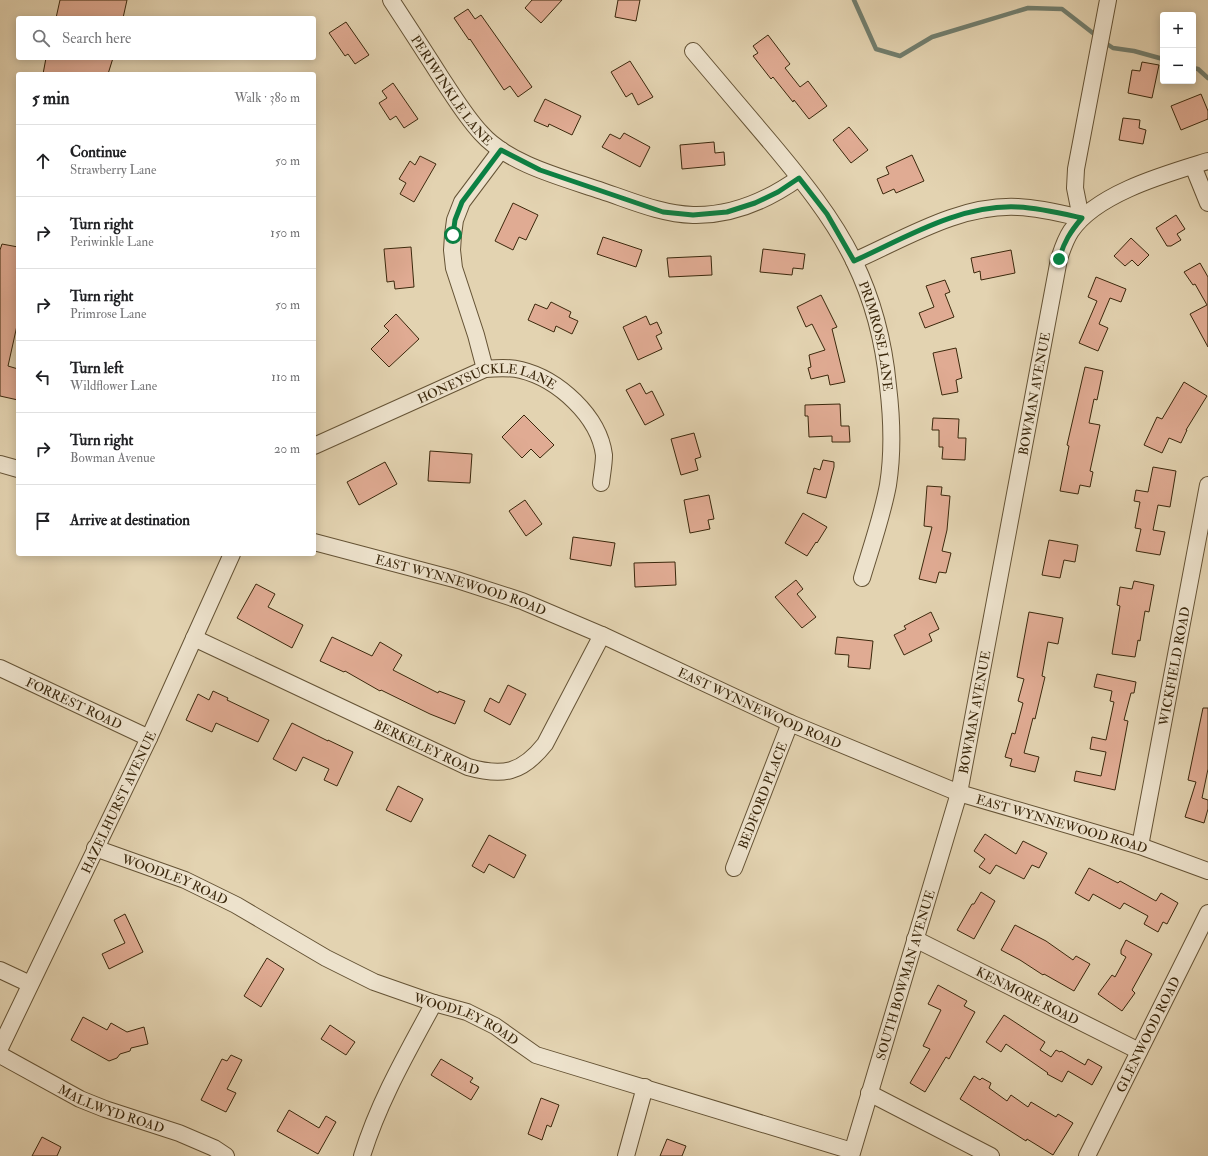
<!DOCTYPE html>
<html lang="en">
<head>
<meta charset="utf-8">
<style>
	body { margin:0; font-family:"IM FELL Double Pica",serif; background:#f2f2f2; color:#202124 }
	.controls { position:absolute; right:12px; top:12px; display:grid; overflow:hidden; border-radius:4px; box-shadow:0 2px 10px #0003 }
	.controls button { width:36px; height:36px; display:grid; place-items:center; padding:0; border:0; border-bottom:1px solid #e0e0e0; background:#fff; color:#202124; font:20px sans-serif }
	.stop { position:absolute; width:12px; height:12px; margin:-9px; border:3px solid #0b8043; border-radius:50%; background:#fff }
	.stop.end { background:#0b8043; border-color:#fff; box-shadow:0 1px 4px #0008 }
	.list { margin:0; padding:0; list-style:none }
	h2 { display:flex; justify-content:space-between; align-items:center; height:52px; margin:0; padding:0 16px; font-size:17px }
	h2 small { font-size:13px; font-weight:400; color:#757577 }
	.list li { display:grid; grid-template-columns:26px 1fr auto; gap:12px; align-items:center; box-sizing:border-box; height:72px; padding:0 16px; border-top:1px solid #e0e0e0 }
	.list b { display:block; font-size:15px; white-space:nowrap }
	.list p { margin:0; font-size:13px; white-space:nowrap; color:#757577 }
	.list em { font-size:13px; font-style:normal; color:#757577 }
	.icon { flex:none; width:22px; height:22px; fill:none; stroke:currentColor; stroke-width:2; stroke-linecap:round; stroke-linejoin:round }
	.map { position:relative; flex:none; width:1208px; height:1156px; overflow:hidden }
	.search { position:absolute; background:#fff; box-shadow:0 2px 10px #0003; left:16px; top:16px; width:300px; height:44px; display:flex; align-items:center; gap:10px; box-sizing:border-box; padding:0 14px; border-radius:4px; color:#757577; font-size:15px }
	.panel { position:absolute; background:#fff; box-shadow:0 2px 10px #0003; left:16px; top:72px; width:300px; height:484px; border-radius:4px }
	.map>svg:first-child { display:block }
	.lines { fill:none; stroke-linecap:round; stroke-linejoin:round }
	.stream { stroke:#727e6e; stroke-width:4.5 }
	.building { fill:#e0ab93; stroke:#3b280c }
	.minor-casing { stroke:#655335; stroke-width:18 }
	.minor { stroke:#ede2cc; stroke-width:16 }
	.route { stroke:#0b8043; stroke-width:5 }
	.labels { text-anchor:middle; stroke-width:3; stroke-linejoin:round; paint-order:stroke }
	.street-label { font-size:13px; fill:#3b280c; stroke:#ede2cc }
</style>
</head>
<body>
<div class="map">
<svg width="1208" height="1156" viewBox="0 0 1208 1156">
	<rect width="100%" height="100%" fill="#e3d3b1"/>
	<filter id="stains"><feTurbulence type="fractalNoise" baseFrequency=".005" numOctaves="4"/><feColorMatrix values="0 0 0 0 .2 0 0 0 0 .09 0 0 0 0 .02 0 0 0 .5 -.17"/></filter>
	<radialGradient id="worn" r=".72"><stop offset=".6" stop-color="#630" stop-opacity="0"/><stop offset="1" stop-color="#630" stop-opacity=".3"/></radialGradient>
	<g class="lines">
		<path class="stream" d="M 854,0 L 876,49 L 900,56 L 932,37 L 1028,8 L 1062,9 L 1098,37
			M 1104,42 L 1113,48 L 1134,51 L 1163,59
			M 1193,68 L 1198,69 L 1208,78"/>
	</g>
	<path class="building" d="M 60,0 L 127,0 L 123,18 L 56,18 Z
		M 532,0 L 562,0 L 541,23 L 525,8 Z
		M 618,0 L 640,0 L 636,21 L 615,17 Z
		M 468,9 L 475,19 L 481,15 L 532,87 L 518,97 L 510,86 L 504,90 L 470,39 L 469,40 L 454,18 Z
		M 346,22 L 369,55 L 355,64 L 348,54 L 345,56 L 329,33 Z
		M 768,35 L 790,64 L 785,68 L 800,87 L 808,81 L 827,106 L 809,119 L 794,100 L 793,102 L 773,77 L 771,79 L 753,56 L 758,53 L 753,46 Z
		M 46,58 L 113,58 L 108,74 L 43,74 Z
		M 630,61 L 653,97 L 638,105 L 632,93 L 626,97 L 611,72 Z
		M 1142,62 L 1159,65 L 1152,98 L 1128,93 L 1132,70 L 1140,71 Z
		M 393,83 L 418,119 L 404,128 L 396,116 L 390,120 L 379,103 L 387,98 L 382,91 Z
		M 1201,94 L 1208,111 L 1208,119 L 1181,130 L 1171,106 Z
		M 545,99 L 581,116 L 572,135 L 549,124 L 548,127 L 534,121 Z
		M 1123,118 L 1140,120 L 1139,128 L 1146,130 L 1143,144 L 1119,140 Z
		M 849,127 L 868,150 L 851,163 L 833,140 Z
		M 624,133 L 650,147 L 640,167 L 602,147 L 610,134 L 620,139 Z
		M 714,142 L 715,153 L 724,152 L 725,165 L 682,169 L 680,145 Z
		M 912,155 L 924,181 L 896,193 L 894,189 L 883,194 L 877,179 L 889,174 L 886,167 Z
		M 420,156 L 436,164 L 414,202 L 400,194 L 406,183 L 399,179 L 410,161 L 415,165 Z
		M 513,203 L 538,215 L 526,240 L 519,237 L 513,250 L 495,241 Z
		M 1176,215 L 1185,229 L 1177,234 L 1181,240 L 1171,246 L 1167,246 L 1156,228 Z
		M 603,237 L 642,250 L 636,267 L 597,254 Z
		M 1131,238 L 1149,255 L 1138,266 L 1132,260 L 1125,266 L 1114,256 Z
		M 2,244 L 18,247 L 18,321 L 8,366 L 18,369 L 18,400 L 0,396 L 0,250 Z
		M 411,247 L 414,287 L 395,289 L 394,281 L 387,282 L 384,249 Z
		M 763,249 L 805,254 L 803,269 L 793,268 L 792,275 L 760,272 Z
		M 1011,250 L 1015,273 L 981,280 L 980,271 L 974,273 L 971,258 Z
		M 711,256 L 712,275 L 669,277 L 667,258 Z
		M 1200,263 L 1208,277 L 1208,347 L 1190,314 L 1207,305 L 1195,284 L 1193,285 L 1184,272 Z
		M 1096,277 L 1126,289 L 1121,302 L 1110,298 L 1099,324 L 1108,328 L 1098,351 L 1079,343 L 1097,301 L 1088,297 Z
		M 945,280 L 950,292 L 945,294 L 954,317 L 925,328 L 919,313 L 934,307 L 926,286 Z
		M 821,295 L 837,327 L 832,329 L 845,382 L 830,385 L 828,375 L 811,379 L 808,368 L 811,367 L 809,355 L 825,350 L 812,324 L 806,327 L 797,307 Z
		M 551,302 L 571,312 L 569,317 L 578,321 L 572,334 L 556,326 L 554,332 L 528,320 L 535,304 L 547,309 Z
		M 396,314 L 419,339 L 389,367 L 371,349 L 389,331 L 384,326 Z
		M 646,316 L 650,325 L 657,322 L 662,333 L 656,336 L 662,349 L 638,360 L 623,327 Z
		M 956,348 L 962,378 L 956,380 L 958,392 L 942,395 L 933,353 Z
		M 1085,367 L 1103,371 L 1097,400 L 1094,399 L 1089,423 L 1100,425 L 1090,471 L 1093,472 L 1090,487 L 1080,485 L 1078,494 L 1060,491 L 1069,446 L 1067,445 Z
		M 1184,382 L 1207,396 L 1186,430 L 1187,430 L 1181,443 L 1169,438 L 1162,453 L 1144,445 L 1157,417 L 1162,419 Z
		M 640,383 L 646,394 L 652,391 L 664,415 L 645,425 L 626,390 Z
		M 840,404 L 841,426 L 849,426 L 850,442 L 832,442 L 832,436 L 809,437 L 808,416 L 805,416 L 805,405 Z
		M 524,415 L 554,445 L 540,458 L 531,449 L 522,458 L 502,437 Z
		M 933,418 L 959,419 L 958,438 L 966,438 L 965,460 L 942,459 L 943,447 L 939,447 L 939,430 L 932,430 Z
		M 694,433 L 701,457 L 695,459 L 698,470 L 681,475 L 671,439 Z
		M 430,451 L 472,454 L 470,483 L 428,481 Z
		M 823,460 L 834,462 L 834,467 L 826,498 L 807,493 L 814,468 L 820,470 Z
		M 385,462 L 397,484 L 359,505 L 347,482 Z
		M 1153,467 L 1176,471 L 1170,507 L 1158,505 L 1153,530 L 1165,532 L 1160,555 L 1136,551 L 1141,529 L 1135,528 L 1140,502 L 1134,501 L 1136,490 L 1148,492 Z
		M 927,486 L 942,487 L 941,495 L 950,496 L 947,530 L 942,551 L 951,553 L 946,573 L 939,572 L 936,583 L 919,579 L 932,527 L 924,526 Z
		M 709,495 L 714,519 L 708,520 L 710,529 L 690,533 L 684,500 Z
		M 525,500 L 542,524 L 526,536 L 509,511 Z
		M 803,513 L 827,527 L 817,543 L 816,542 L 807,556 L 785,543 Z
		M 573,537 L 615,543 L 611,566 L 570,559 Z
		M 1049,540 L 1078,545 L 1075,562 L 1064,560 L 1060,578 L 1042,575 Z
		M 675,562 L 676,585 L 635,587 L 634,563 Z
		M 796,580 L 803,589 L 797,594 L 816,617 L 802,628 L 775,597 Z
		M 1134,581 L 1154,585 L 1149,612 L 1145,611 L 1140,641 L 1138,640 L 1135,657 L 1112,654 L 1120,606 L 1117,605 L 1120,587 L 1132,589 Z
		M 256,584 L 275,594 L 268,607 L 303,625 L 292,648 L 237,618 Z
		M 931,612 L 939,629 L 929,634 L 932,641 L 904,655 L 894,635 L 906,629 L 904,626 Z
		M 1029,612 L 1063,618 L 1058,644 L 1048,642 L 1042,676 L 1045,677 L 1035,719 L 1033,718 L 1024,753 L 1039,757 L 1035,772 L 1010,766 L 1012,759 L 1005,757 L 1012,733 L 1015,734 L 1023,703 L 1018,701 L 1024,679 L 1017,677 Z
		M 332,637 L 372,656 L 380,642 L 402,655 L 393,670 L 438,693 L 439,691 L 465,701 L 455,724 L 430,714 L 381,690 L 380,691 L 345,671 L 344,672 L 320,661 Z
		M 837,637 L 873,641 L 870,669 L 848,667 L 849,655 L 835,654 Z
		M 1097,674 L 1136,682 L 1134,693 L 1131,693 L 1124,720 L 1128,721 L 1115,790 L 1074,781 L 1076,771 L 1101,776 L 1106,752 L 1090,749 L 1092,737 L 1106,740 L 1114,702 L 1110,701 L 1112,691 L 1094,687 Z
		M 508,685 L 526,694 L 510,725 L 484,711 L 490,698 L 499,703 Z
		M 213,691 L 228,698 L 227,700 L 269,720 L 258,742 L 216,723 L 212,732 L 186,720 L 198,694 L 209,700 Z
		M 1203,708 L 1208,708 L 1208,769 L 1202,798 L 1208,800 L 1208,809 L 1204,823 L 1185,817 L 1196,782 L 1188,780 Z
		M 292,723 L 328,741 L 328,740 L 353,752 L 337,786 L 324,780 L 329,769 L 303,757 L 296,771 L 273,759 Z
		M 398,786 L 423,799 L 411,822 L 386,810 Z
		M 985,834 L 1016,854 L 1023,841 L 1047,853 L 1039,868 L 1032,865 L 1024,879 L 996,865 L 990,874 L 979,867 L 985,859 L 974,851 Z
		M 489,835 L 526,855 L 514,878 L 489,864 L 484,873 L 472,866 Z
		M 1089,868 L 1118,883 L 1120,881 L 1156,901 L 1161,893 L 1178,903 L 1167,924 L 1163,922 L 1158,932 L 1144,924 L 1148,916 L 1124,903 L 1120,909 L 1093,894 L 1089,901 L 1075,893 Z
		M 981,892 L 995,901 L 974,939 L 957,930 L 972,904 L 974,904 Z
		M 125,914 L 143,952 L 109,969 L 102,954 L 125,943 L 114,920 Z
		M 1015,925 L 1046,941 L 1073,960 L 1076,956 L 1090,964 L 1074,991 L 1044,974 L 1043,975 L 1020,960 L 1001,950 Z
		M 1126,940 L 1152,954 L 1132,990 L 1135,993 L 1122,1011 L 1098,994 L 1112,975 L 1115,977 L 1126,957 L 1121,954 L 1121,950 Z
		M 267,958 L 284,969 L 261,1007 L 244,996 Z
		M 938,985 L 967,1001 L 964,1006 L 975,1012 L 949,1059 L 946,1057 L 925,1092 L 910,1083 L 930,1049 L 923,1046 L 941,1010 L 928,1004 Z
		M 1004,1015 L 1045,1042 L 1040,1050 L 1051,1057 L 1056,1050 L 1060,1052 L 1061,1051 L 1085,1065 L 1088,1059 L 1102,1067 L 1092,1085 L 1068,1071 L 1062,1082 L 1047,1074 L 1048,1073 L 1006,1044 L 1001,1052 L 986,1042 Z
		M 83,1017 L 107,1030 L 111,1023 L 127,1032 L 144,1027 L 148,1044 L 131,1048 L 130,1051 L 120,1054 L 117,1058 L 109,1061 L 71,1040 Z
		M 330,1025 L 355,1042 L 346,1055 L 321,1039 Z
		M 231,1055 L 242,1060 L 227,1089 L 236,1093 L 226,1112 L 201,1100 L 222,1059 L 227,1061 Z
		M 441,1059 L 473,1078 L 470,1082 L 479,1087 L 471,1100 L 431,1075 Z
		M 974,1076 L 980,1080 L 982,1078 L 991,1083 L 989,1088 L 1007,1101 L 1011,1095 L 1028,1107 L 1031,1102 L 1056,1117 L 1058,1114 L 1073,1123 L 1053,1155 L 1027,1139 L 1026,1141 L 960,1099 Z
		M 541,1098 L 559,1105 L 551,1127 L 547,1125 L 542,1140 L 528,1134 Z
		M 289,1110 L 319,1128 L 326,1116 L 336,1122 L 318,1154 L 277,1131 Z
		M 42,1137 L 61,1147 L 57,1156 L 32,1156 Z
		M 667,1139 L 686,1146 L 682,1156 L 660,1156 Z"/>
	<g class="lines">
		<g class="minor-casing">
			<g id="minor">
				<path id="s1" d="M 391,0 C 408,26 425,52 442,79 C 454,97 466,117 481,133 C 508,164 564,178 602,191 C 632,201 661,214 693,215 C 732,216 768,200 799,178"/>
				<path id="s2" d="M 693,51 C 719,82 745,112 771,143 C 802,180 833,218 854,261 C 873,300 884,343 888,386 C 892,419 893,453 888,485 C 882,517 871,548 862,578"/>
				<path d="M 1193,166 L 1208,203"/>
				<path d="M 1081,218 L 1075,188 L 1076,169 L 1108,0"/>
				<path d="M 854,261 C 906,238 960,204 1018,207 C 1040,208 1060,213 1081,218"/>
				<path d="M 485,369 L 476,335 L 454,268 L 452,250 L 453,235 L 455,220 L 462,202 L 501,150"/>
				<path id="s3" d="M 314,446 L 485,369 C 497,368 509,367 521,370 C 558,379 599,416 604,455 C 604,464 602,474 601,483"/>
				<path d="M 0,464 L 18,469"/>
				<path id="s4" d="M 314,542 L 454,579 L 522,601 L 602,635 L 790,723 L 959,793 L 1140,846 L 1208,871"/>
				<path id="s5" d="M 194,638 L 468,767 C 503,777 522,773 545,744 L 602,635"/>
				<path id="s6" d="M 0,668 L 149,738"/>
				<path id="s7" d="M 1140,846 L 1208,485"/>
				<path id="s8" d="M 95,848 L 185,880 L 236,905 L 326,958 L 374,982 L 434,1003 L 467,1012 L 495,1026 L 536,1055 L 852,1151"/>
				<path id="s9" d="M 734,868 L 790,723"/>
				<path id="s10" d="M 915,939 L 1139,1051"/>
				<path d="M 0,970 L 30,984"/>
				<path id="s11" d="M 0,1048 L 149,738 L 232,554"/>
				<path id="s12" d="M 0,1055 L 80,1099 L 105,1109 L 179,1133 L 214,1148 L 226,1156"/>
				<path d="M 869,1093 L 991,1156"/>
				<path d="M 362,1156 C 379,1101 407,1053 434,1003"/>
				<path d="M 626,1156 L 645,1087"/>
				<path id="s13" d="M 851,1156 L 959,793 L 1059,259 C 1062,250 1065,240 1071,231 C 1097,193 1166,174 1208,161"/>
				<path id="s14" d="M 1087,1156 L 1208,913"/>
			</g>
		</g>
		<use href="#minor" class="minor"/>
	</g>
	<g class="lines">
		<path class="route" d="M 453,235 L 455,220 L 462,202 L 501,150 L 540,170 L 663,212 L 693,215 L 727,212 L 755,203 L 778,192 L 799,178 L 827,214 L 854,261 C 905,238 960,204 1018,207 C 1040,208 1060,213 1082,218 C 1070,232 1064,242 1059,259"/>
	</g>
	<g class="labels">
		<g class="street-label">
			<text dy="5" stroke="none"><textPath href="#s1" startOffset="109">PERIWINKLE LANE</textPath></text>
			<text dy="5" stroke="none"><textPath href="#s2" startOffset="344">PRIMROSE LANE</textPath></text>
			<text dy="5" stroke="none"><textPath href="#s13" startOffset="785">BOWMAN AVENUE</textPath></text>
			<text dy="5" stroke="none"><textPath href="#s3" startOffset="188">HONEYSUCKLE LANE</textPath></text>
			<text dy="5" stroke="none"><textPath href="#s4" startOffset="153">EAST WYNNEWOOD ROAD</textPath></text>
			<text dy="5" stroke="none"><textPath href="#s7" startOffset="183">WICKFIELD ROAD</textPath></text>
			<text dy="5" stroke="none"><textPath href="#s6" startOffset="82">FORREST ROAD</textPath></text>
			<text dy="5" stroke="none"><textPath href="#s4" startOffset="477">EAST WYNNEWOOD ROAD</textPath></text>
			<text dy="5" stroke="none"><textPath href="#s13" startOffset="461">BOWMAN AVENUE</textPath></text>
			<text dy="5" stroke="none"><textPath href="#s5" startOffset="257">BERKELEY ROAD</textPath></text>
			<text dy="5" stroke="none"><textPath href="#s9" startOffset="78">BEDFORD PLACE</textPath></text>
			<text dy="5" stroke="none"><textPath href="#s11" startOffset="273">HAZELHURST AVENUE</textPath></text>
			<text dy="5" stroke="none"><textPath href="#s4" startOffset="801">EAST WYNNEWOOD ROAD</textPath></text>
			<text dy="5" stroke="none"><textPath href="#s8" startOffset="86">WOODLEY ROAD</textPath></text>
			<text dy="5" stroke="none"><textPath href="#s13" startOffset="189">SOUTH BOWMAN AVENUE</textPath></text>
			<text dy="5" stroke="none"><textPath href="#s10" startOffset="126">KENMORE ROAD</textPath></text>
			<text dy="5" stroke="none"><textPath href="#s8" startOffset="410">WOODLEY ROAD</textPath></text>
			<text dy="5" stroke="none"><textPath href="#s14" startOffset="136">GLENWOOD ROAD</textPath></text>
			<text dy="5" stroke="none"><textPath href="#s12" startOffset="124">MALLWYD ROAD</textPath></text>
		</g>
	</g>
	<rect width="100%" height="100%" filter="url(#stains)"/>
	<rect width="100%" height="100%" fill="url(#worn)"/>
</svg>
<div class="controls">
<button>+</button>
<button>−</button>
</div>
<div class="stop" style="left:453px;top:235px"></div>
<div class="stop end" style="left:1059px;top:259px"></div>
<div class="search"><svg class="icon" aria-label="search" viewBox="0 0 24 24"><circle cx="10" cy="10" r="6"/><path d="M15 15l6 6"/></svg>Search here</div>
<section class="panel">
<h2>5 min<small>Walk · 380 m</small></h2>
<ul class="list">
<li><svg class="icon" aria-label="ahead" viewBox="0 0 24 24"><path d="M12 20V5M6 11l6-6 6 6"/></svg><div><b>Continue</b><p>Strawberry Lane</p></div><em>50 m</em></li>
<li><svg class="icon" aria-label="right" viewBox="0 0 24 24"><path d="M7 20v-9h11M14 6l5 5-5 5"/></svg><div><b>Turn right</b><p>Periwinkle Lane</p></div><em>150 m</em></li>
<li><svg class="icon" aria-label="right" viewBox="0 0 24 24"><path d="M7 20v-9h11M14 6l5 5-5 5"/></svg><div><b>Turn right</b><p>Primrose Lane</p></div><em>50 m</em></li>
<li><svg class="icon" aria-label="left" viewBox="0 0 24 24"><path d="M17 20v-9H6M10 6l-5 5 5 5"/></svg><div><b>Turn left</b><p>Wildflower Lane</p></div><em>110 m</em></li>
<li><svg class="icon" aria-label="right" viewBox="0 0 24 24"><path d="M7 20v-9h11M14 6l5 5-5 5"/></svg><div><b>Turn right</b><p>Bowman Avenue</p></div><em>20 m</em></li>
<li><svg class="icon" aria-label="arrive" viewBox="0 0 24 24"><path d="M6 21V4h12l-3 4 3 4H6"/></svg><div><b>Arrive at destination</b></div></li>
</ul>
</section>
</div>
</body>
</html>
